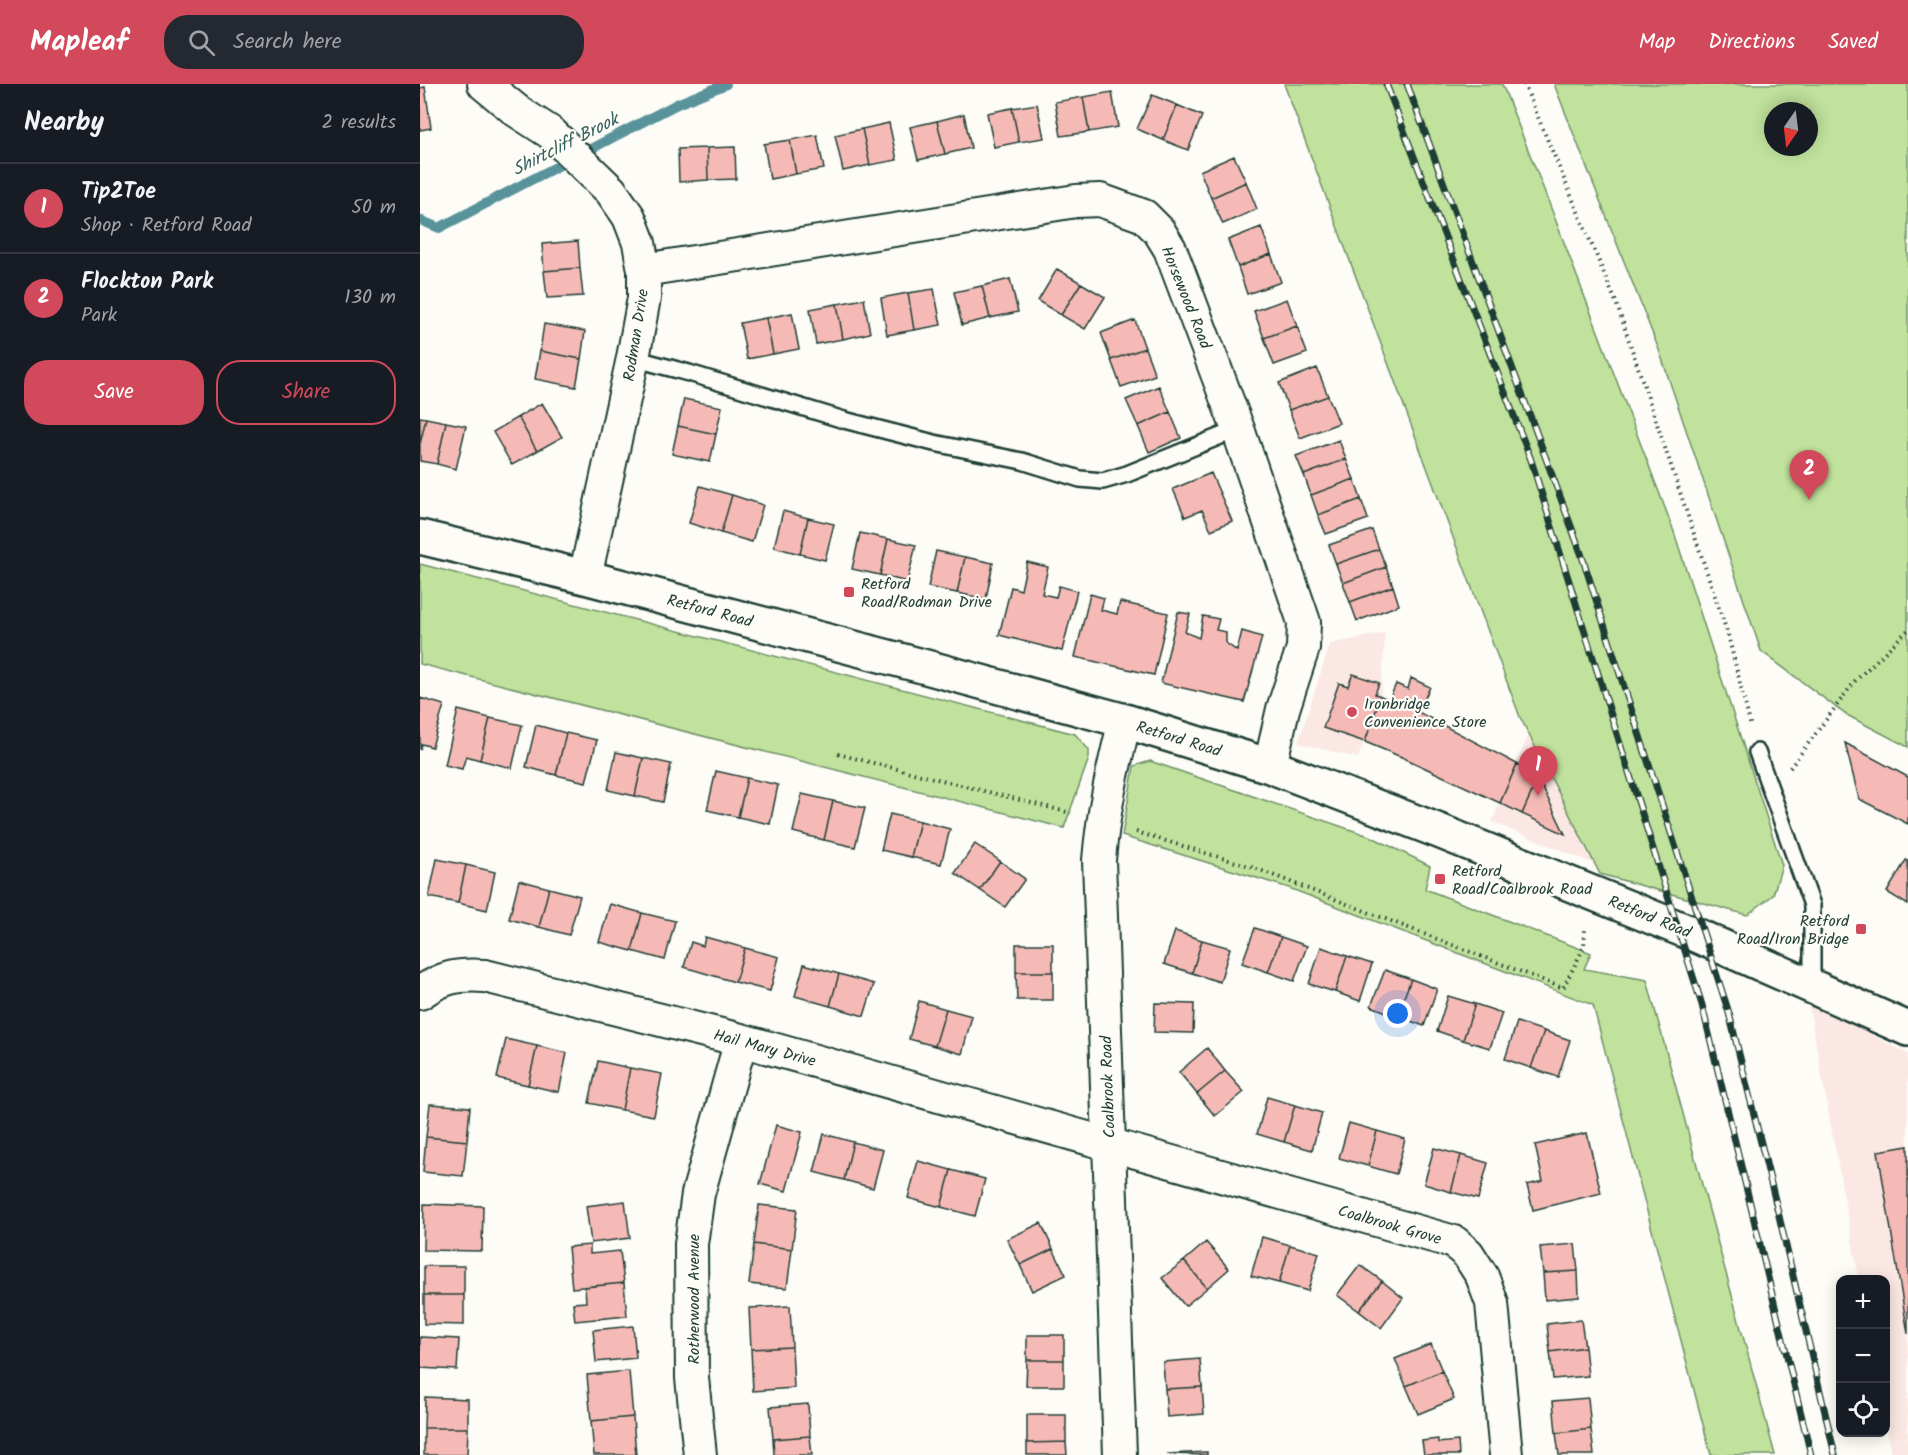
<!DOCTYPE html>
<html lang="en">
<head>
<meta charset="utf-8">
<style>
	body { margin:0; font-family:Kalam,sans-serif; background:#242831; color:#f1f3f6 }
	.controls { position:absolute; right:18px; bottom:18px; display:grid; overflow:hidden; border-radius:12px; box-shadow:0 3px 15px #0003 }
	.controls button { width:54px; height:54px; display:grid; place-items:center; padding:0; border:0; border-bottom:2px solid #363941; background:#171b24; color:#f1f3f6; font:30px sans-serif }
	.compass { position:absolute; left:1344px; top:18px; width:54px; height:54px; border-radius:50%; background:#171b24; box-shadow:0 3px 15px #0003; rotate:194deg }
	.you { position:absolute; left:978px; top:930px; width:21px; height:21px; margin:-15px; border:4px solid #fff; border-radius:50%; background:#1a73e8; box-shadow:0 0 0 9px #1a73e833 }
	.badge { display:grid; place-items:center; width:39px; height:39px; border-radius:50%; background:#d1495b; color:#fff; font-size:20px; font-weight:700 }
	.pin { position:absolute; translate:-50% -50px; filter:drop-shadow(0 2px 3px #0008) }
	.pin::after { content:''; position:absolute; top:32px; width:21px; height:18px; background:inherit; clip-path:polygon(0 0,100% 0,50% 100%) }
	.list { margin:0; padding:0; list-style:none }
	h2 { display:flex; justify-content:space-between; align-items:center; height:78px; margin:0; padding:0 24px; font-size:26px }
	h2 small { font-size:20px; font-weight:400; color:#9ea1a6 }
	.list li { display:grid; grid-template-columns:39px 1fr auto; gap:18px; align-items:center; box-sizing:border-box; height:90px; padding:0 24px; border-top:2px solid #363941 }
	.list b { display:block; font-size:22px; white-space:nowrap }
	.list p { margin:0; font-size:20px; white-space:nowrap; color:#9ea1a6 }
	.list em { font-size:20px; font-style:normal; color:#9ea1a6 }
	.actions { display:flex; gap:12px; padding:18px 24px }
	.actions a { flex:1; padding:14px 0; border:2px solid #d1495b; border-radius:24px; text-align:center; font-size:21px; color:#d1495b }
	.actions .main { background:#d1495b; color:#fff }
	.icon { flex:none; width:33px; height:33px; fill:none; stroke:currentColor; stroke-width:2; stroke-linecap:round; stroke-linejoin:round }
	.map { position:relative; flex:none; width:1488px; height:1371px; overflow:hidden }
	header { display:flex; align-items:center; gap:36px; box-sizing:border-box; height:84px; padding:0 30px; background:#d1495b; color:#fff }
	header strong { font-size:28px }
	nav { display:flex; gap:33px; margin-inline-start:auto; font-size:21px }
	.search { width:420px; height:54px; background:#242831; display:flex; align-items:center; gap:15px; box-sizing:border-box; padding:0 21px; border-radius:24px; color:#9ea1a6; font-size:22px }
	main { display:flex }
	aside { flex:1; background:#171b24 }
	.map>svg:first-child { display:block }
	.built { fill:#fbe8e4 }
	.green { fill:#c0e29c; stroke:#709068; stroke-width:1.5; fill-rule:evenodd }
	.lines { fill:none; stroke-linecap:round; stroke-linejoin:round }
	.stream { stroke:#59939b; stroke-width:10 }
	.building { fill:#f6bab6; stroke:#1f3d34; stroke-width:1.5 }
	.service-casing { stroke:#1f3d34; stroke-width:20 }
	.minor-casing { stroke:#1f3d34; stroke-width:36 }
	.secondary-casing { stroke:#1f3d34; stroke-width:38 }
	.path { stroke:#1f3d34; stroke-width:4; stroke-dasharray:1.5 4.5; stroke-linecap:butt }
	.service { stroke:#fdfcf7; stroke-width:15 }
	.minor { stroke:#fdfcf7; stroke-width:32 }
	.secondary { stroke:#fdfcf7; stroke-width:33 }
	.rail-casing { stroke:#1f3d34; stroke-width:7 }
	.rail { stroke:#fdfcf7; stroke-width:4.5; stroke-dasharray:14; stroke-linecap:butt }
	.poi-dot { fill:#d1495b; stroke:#fdfcf7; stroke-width:2 }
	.labels { text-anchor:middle; stroke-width:4.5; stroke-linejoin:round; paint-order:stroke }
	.street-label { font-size:16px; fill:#1f3d34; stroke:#fdfcf7 }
	.poi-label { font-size:16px; fill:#1f3d34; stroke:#fdfcf7; text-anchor:start }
	.water-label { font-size:18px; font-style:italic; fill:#37615f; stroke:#fdfcf7 }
</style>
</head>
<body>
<header>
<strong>Mapleaf</strong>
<div class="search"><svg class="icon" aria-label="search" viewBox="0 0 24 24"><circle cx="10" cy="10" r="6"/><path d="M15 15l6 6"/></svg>Search here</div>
<nav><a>Map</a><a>Directions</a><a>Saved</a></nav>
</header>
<main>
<aside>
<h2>Nearby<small>2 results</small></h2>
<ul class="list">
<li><span class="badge">1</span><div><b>Tip2Toe</b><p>Shop · Retford Road</p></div><em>50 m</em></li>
<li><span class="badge">2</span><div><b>Flockton Park</b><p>Park</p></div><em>130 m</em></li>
</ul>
<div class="actions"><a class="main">Save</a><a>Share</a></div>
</aside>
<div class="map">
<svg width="1488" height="1371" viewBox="0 0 1488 1371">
	<rect width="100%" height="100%" fill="#fdfcf7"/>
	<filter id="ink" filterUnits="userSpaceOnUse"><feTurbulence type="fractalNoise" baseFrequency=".0167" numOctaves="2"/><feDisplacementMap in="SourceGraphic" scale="12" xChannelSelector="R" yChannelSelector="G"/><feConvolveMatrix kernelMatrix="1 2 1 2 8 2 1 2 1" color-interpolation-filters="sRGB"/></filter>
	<g filter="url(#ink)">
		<path class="built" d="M 965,549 L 961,612 L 938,674 L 878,659 L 910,560 Z
			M 1109,650 L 1175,780 L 1072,738 Z
			M 1388,917 L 1488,970 L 1488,1371 L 1471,1371 L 1466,1339 L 1466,1196 L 1439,1195 Z"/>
		<path class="green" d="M 864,0 L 1082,0 L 1126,111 L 1253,445 L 1362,781 L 1353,811 L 1327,831 L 1180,790 L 1100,633 Z
			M 1134,0 L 1488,0 L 1488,663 L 1425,630 L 1341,567 L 1239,266 ZM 1353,27 L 1389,27 L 1389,63 L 1353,63 Z
			M 0,480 L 655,650 L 669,666 L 669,674 L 644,744 L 0,580 Z
			M 730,677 L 952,753 L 1010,782 L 1005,805 L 1171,869 L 1164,885 L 1227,896 L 1355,1371 L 1291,1371 L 1173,921 L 869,804 L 702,752 L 714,682 Z"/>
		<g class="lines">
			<path class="stream" d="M 0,136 L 19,144 L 257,20 L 306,0"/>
		</g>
		<path class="building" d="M 5,3 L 11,44 L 0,46 L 0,4 Z
			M 692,8 L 698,43 L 669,48 L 663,13 Z
			M 732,11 L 757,21 L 743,56 L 717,45 Z
			M 663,13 L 669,48 L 641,52 L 635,18 Z
			M 617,20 L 624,54 L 599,58 L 592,24 Z
			M 757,21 L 782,32 L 768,66 L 743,56 Z
			M 592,24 L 599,58 L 574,63 L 567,29 Z
			M 544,30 L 551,64 L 525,70 L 517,37 Z
			M 517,37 L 525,70 L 498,76 L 490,43 Z
			M 469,39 L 477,76 L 450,81 L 442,45 Z
			M 442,45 L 450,81 L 423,87 L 415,51 Z
			M 397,51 L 404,85 L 376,90 L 370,56 Z
			M 370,56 L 376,90 L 350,95 L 344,60 Z
			M 315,63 L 316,95 L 288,96 L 287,64 Z
			M 287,64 L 288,96 L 259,98 L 258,65 Z
			M 814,72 L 826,98 L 791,114 L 780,87 Z
			M 826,98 L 837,125 L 803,140 L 791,114 Z
			M 841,143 L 851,170 L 818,183 L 808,156 Z
			M 158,157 L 160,184 L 124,187 L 122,160 Z
			M 851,170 L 861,198 L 827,210 L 818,183 Z
			M 160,184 L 163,212 L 127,214 L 124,187 Z
			M 637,185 L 661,199 L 641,231 L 618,217 Z
			M 590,195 L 598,228 L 570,234 L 562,202 Z
			M 661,199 L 685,213 L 665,245 L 641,231 Z
			M 562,202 L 570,234 L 542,241 L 534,208 Z
			M 514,205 L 521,241 L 494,246 L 488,209 Z
			M 488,209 L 494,246 L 467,251 L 461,214 Z
			M 444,215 L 450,249 L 423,255 L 417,220 Z
			M 867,215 L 877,242 L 844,254 L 834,227 Z
			M 417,220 L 423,255 L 396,260 L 390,225 Z
			M 372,229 L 379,265 L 353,270 L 346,234 Z
			M 346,234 L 353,270 L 327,275 L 320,239 Z
			M 715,236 L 725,264 L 691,276 L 681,249 Z
			M 124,240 L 165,247 L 161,275 L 120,267 Z
			M 877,242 L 887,269 L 854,281 L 844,254 Z
			M 725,264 L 735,291 L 701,303 L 691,276 Z
			M 120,267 L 161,275 L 156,303 L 115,295 Z
			M 897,284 L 908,312 L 869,326 L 859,299 Z
			M 739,302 L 750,328 L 718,342 L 706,316 Z
			M 908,312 L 919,339 L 880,354 L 869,326 Z
			M 264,315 L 302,323 L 296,350 L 258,342 Z
			M 122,319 L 142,353 L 117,367 L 98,333 Z
			M 750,328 L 761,354 L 729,368 L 718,342 Z
			M 0,333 L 6,334 L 0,360 Z
			M 98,333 L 117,367 L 92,381 L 73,348 Z
			M 6,334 L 26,338 L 17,380 L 0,377 L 0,360 Z
			M 26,338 L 46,342 L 36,385 L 17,380 Z
			M 258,342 L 296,350 L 290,378 L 252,370 Z
			M 919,356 L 926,375 L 884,391 L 876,372 Z
			M 926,375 L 934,395 L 891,411 L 884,391 Z
			M 791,389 L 812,437 L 791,446 L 782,426 L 765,433 L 753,405 Z
			M 934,395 L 941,415 L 898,431 L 891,411 Z
			M 280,402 L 312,411 L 301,449 L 269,439 Z
			M 312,411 L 343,421 L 332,458 L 301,449 Z
			M 941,415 L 948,435 L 906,450 L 898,431 Z
			M 363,427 L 388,434 L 380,470 L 354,463 Z
			M 388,434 L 414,440 L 405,476 L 380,470 Z
			M 952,446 L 959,465 L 916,480 L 909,461 Z
			M 440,449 L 468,455 L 460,491 L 432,485 Z
			M 468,455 L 496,461 L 487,498 L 460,491 Z
			M 959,465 L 966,483 L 923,499 L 916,480 Z
			M 516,467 L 545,473 L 537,509 L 508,503 Z
			M 545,473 L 573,479 L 566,515 L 537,509 Z
			M 607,478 L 628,483 L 622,510 L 636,513 L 639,502 L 657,507 L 642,567 L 579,551 L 591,503 L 601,506 Z
			M 966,483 L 973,502 L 930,518 L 923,499 Z
			M 973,502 L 979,521 L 937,537 L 930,518 Z
			M 670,510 L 684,514 L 681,526 L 697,530 L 700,518 L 748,529 L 734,591 L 655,573 Z
			M 758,528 L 770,530 L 765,548 L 779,554 L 783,532 L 799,535 L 796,546 L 806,548 L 806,559 L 817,567 L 822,547 L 842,553 L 824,618 L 741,599 Z
			M 933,590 L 959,599 L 955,610 L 961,612 L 945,658 L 903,644 L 919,599 L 928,602 Z
			M 991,594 L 1010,603 L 998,628 L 1097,680 L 1080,719 L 984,674 L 945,658 L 961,612 L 969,616 L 976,600 L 988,605 Z
			M 0,614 L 24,621 L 12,663 L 2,660 L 0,666 Z
			M 38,626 L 70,634 L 60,676 L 46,672 L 42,685 L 25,681 Z
			M 70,634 L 102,641 L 92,684 L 60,676 Z
			M 116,641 L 146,649 L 136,691 L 106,683 Z
			M 146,649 L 177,656 L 166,698 L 136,691 Z
			M 1425,659 L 1488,693 L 1488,740 L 1439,715 Z
			M 196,668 L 223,674 L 215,712 L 188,706 Z
			M 223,674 L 251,680 L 243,718 L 215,712 Z
			M 1097,680 L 1115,687 L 1118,694 L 1102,730 L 1080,719 Z
			M 296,687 L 327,694 L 318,733 L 287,726 Z
			M 327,694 L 358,701 L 350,740 L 318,733 Z
			M 1118,694 L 1145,750 L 1102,730 Z
			M 382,710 L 413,717 L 404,756 L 373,748 Z
			M 413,717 L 445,724 L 435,763 L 404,756 Z
			M 470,730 L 500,737 L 491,773 L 461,766 Z
			M 500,737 L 530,745 L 521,780 L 491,773 Z
			M 555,760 L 580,777 L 560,806 L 535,789 Z
			M 17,775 L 46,781 L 38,819 L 9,813 Z
			M 1486,776 L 1488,777 L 1488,821 L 1467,808 Z
			M 580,777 L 605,795 L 585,823 L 560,806 Z
			M 46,781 L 75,788 L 67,826 L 38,819 Z
			M 99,796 L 129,804 L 119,843 L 89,835 Z
			M 129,804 L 160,812 L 149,851 L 119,843 Z
			M 190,820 L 222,829 L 212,867 L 179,858 Z
			M 222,829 L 255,837 L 245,876 L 212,867 Z
			M 835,844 L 861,853 L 848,888 L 822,879 Z
			M 755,847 L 782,856 L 772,889 L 744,880 Z
			M 285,853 L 325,864 L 315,898 L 264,883 L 271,858 L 283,862 Z
			M 861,853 L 887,862 L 874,897 L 848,888 Z
			M 782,856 L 810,864 L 800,898 L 772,889 Z
			M 596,860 L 633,860 L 633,888 L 596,888 Z
			M 901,863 L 927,872 L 915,908 L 889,900 Z
			M 325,864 L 359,873 L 350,907 L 315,898 Z
			M 927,872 L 952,880 L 940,917 L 915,908 Z
			M 384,880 L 419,890 L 410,922 L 375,912 Z
			M 965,886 L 991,895 L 977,932 L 951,922 Z
			M 596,888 L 633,888 L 633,916 L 597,916 Z
			M 419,890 L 454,900 L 444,932 L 410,922 Z
			M 991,895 L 1017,905 L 1004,942 L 977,932 Z
			M 1028,912 L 1055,920 L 1043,956 L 1017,947 Z
			M 499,917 L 526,925 L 515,962 L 489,955 Z
			M 735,919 L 774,920 L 773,949 L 734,948 Z
			M 1055,920 L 1082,929 L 1070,964 L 1043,956 Z
			M 526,925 L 552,932 L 542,970 L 515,962 Z
			M 1097,938 L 1124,947 L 1111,984 L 1085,975 Z
			M 1124,947 L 1150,956 L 1138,993 L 1111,984 Z
			M 86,955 L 117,962 L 108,1001 L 77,994 Z
			M 117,962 L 147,969 L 139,1008 L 108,1001 Z
			M 787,964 L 805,987 L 777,1010 L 759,988 Z
			M 178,977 L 210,984 L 202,1026 L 169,1019 Z
			M 210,984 L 242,990 L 234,1032 L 202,1026 Z
			M 805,987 L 824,1008 L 795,1032 L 777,1010 Z
			M 847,1013 L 875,1021 L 864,1058 L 837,1050 Z
			M 10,1020 L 50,1023 L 47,1057 L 6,1053 Z
			M 875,1021 L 902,1029 L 892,1066 L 864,1058 Z
			M 929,1039 L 957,1047 L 948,1082 L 919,1074 Z
			M 356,1041 L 382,1048 L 366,1107 L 340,1100 Z
			M 957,1047 L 985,1055 L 976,1090 L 948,1082 Z
			M 1167,1049 L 1181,1109 L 1113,1126 L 1107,1101 L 1123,1097 L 1115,1061 Z
			M 404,1050 L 433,1058 L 424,1096 L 394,1088 Z
			M 6,1053 L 47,1057 L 43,1092 L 3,1088 Z
			M 433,1058 L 463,1066 L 453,1104 L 424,1096 Z
			M 1488,1062 L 1488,1250 L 1458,1067 Z
			M 1014,1064 L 1041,1071 L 1031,1108 L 1004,1100 Z
			M 1041,1071 L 1068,1079 L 1058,1115 L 1031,1108 Z
			M 498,1077 L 531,1086 L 521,1123 L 488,1114 Z
			M 531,1086 L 565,1095 L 555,1132 L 521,1123 Z
			M 205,1117 L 210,1154 L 171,1159 L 166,1122 Z
			M 4,1120 L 63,1122 L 62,1167 L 3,1166 Z
			M 339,1121 L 377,1125 L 372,1165 L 334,1160 Z
			M 621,1139 L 633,1165 L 600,1181 L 587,1155 Z
			M 842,1153 L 870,1161 L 859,1199 L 831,1192 Z
			M 786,1158 L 809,1185 L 787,1204 L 764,1177 Z
			M 334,1160 L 372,1165 L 367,1204 L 329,1200 Z
			M 1155,1160 L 1158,1187 L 1123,1189 L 1120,1163 Z
			M 170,1161 L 170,1170 L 200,1167 L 204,1199 L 152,1204 L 148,1163 Z
			M 870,1161 L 899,1169 L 888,1207 L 859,1199 Z
			M 633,1165 L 646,1191 L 612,1207 L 600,1181 Z
			M 764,1177 L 787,1204 L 765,1222 L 742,1194 Z
			M 940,1181 L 962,1197 L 939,1227 L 917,1211 Z
			M 4,1182 L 44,1182 L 44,1211 L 4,1211 Z
			M 1158,1187 L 1159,1213 L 1125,1216 L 1123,1189 Z
			M 962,1197 L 983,1214 L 961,1244 L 939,1227 Z
			M 204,1199 L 207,1232 L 155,1237 L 153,1219 L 166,1218 L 165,1203 Z
			M 4,1211 L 44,1211 L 44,1241 L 4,1240 Z
			M 370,1222 L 372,1263 L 331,1265 L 329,1224 Z
			M 1161,1236 L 1165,1263 L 1130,1268 L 1127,1240 Z
			M 213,1242 L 216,1274 L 176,1278 L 173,1246 Z
			M 607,1251 L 644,1251 L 644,1276 L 607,1276 Z
			M 0,1253 L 39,1255 L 37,1286 L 0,1284 Z
			M 1011,1260 L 1022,1287 L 986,1302 L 975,1275 Z
			M 372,1263 L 374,1304 L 333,1307 L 331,1265 Z
			M 1165,1263 L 1168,1292 L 1133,1295 L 1130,1268 Z
			M 780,1275 L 782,1303 L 745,1305 L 743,1278 Z
			M 607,1276 L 644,1276 L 644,1302 L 606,1302 Z
			M 209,1287 L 213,1333 L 171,1337 L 167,1291 Z
			M 1022,1287 L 1034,1315 L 998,1330 L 986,1302 Z
			M 782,1303 L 784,1330 L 747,1333 L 745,1305 Z
			M 5,1313 L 48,1315 L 48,1344 L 4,1344 Z
			M 1168,1314 L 1171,1345 L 1136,1349 L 1133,1317 Z
			M 388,1320 L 390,1352 L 353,1355 L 350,1323 Z
			M 607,1331 L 646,1331 L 646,1358 L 607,1359 Z
			M 213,1333 L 216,1371 L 174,1371 L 171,1337 Z
			M 4,1344 L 48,1344 L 47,1371 L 4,1371 Z
			M 1171,1345 L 1174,1371 L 1139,1371 L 1136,1349 Z
			M 390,1352 L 392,1371 L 354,1371 L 353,1355 Z
			M 1018,1355 L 1018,1359 L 1038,1357 L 1039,1371 L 1004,1371 L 1002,1357 Z
			M 646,1358 L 647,1371 L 607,1371 L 607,1359 Z
			M 787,1368 L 787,1371 L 747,1370 Z"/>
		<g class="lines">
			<g class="service-casing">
				<path id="service" d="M 213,274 L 269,289 L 424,336 L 514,359 L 602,377 L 660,395 L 683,397 L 707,390 L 818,345
					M 1337,668 L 1392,821 L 1392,901"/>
			</g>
			<g class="minor-casing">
				<path id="minor" d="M 64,0 L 97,27 L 131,49 L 191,107 L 209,133 L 219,159 L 224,186 L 224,214 L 213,274 L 165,493
					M 224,186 L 656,117 L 680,116 L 724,132 L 739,147 L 750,165 L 818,345 L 884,538 L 883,564 L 863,625 L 850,682
					M 0,909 C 23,893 37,890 65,892 L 321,956 L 1034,1158 L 1048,1170 L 1062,1192 L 1072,1219 L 1086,1371
					M 280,1371 L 272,1294 L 271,1160 L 278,1110 L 321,956
					M 700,1371 L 679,776 C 683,728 693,684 705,637"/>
			</g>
			<g class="secondary-casing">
				<path id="secondary" d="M 0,453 L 165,493 L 506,583 L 705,637 L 850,682 L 1019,747 L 1271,849 L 1488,945"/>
			</g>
			<path class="path" d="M 1104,0 L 1196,218 L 1308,551 L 1331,643
				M 418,670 L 651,729
				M 1370,684 L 1435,597 L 1488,546
				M 716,748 L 832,783 L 1143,904 L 1164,863 L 1165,843"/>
			<use href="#service" class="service"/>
			<use href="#minor" class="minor"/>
			<use href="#secondary" class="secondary"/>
			<g class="rail-casing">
				<path id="rail" d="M 966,0 L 1111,376 L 1282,921 L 1391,1371
					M 987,0 L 1161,469 L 1309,929 L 1359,1132 L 1415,1371"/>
			</g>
			<use href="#rail" class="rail"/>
		</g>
	</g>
	<g class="poi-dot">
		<rect x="423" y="502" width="12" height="12" rx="3"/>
		<circle cx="932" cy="628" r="6"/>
		<rect x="1014" y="789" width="12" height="12" rx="3"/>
		<rect x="1435" y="839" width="12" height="12" rx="3"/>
	</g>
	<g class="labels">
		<g class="street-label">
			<text transform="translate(767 213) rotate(68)" y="6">Horsewood Road</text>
			<text transform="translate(215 251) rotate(-81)" y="6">Rodman Drive</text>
			<text transform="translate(290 526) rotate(15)" y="6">Retford Road</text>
			<text transform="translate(759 654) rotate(17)" y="6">Retford Road</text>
			<text transform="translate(1230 832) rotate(22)" y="6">Retford Road</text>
			<text transform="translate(345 963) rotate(15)" y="6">Hail Mary Drive</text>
			<text transform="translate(687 1003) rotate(-92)" y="6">Coalbrook Road</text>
			<text transform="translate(970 1140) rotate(16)" y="6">Coalbrook Grove</text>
			<text transform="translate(273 1215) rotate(-90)" y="6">Rotherwood Avenue</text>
		</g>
		<g class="poi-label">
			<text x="441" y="505">Retford<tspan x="441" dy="18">Road/Rodman Drive</tspan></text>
			<text x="944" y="625">Ironbridge<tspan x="944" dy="18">Convenience Store</tspan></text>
			<text x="1032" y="792">Retford<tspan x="1032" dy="18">Road/Coalbrook Road</tspan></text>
			<text x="1429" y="842" text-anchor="end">Retford<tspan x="1429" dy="18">Road/Iron Bridge</tspan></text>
		</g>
		<g class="water-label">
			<text transform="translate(145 60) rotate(-27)" y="6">Shirtcliff Brook</text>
		</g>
	</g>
</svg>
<div class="controls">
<button>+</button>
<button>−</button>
<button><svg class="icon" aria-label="locate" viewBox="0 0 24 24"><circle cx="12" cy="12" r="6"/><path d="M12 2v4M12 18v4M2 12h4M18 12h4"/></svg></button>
</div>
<svg class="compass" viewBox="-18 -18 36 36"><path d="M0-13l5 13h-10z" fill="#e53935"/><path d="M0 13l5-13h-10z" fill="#9ea1a6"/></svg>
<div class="you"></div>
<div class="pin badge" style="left:1118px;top:712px">1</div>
<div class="pin badge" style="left:1389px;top:416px">2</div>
</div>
</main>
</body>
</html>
